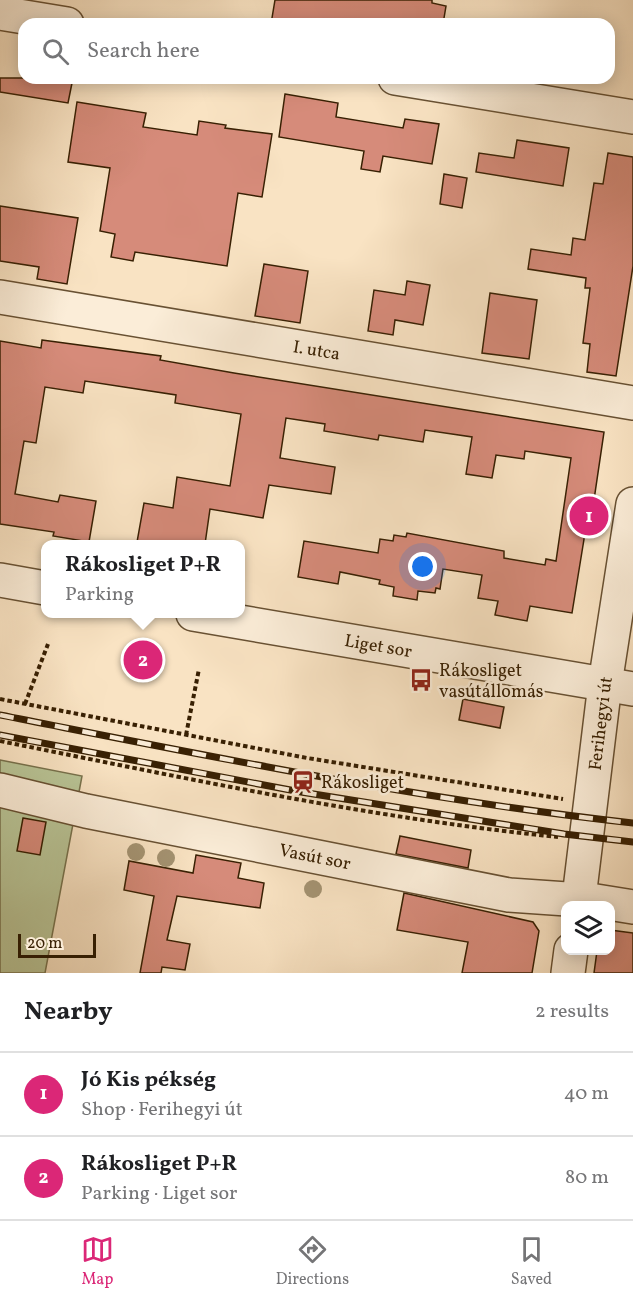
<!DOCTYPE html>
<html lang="en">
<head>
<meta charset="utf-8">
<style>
	body { margin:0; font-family:Vollkorn,serif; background:#f2f2f2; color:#202124 }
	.controls { position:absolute; right:18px; bottom:18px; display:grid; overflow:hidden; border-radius:12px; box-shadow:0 3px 15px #0003 }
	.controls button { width:54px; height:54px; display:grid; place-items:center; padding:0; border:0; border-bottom:2px solid #e0e0e0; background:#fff; color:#202124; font:30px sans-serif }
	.scale { position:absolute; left:18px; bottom:15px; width:78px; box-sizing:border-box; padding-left:6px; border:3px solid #382003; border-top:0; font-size:16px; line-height:21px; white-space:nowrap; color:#382003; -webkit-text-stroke:4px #fbedd8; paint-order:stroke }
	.you { position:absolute; left:423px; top:567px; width:21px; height:21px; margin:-15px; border:4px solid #fff; border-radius:50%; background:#1a73e8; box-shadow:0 0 0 9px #1a73e833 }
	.badge { display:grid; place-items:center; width:39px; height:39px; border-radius:50%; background:#db2777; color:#fff; font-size:20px; font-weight:700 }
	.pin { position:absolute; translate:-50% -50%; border:3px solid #fff; box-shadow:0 2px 6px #0006 }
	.popup { position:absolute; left:41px; top:540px; width:204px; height:78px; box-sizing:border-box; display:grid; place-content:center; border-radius:12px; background:#fff; filter:drop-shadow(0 2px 4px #0005); font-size:20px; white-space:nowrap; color:#757577 }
	.popup b { font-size:22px; color:#202124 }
	.popup::after { content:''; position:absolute; left:50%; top:100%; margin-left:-12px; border:12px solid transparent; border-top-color:#fff }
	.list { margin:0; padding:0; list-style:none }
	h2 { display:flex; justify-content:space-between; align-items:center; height:78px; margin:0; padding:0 24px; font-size:26px }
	h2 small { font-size:20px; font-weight:400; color:#757577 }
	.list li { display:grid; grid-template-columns:39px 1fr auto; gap:18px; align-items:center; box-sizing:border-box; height:84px; padding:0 24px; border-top:2px solid #e0e0e0 }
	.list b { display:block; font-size:22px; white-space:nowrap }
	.list p { margin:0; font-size:20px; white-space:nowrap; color:#757577 }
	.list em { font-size:20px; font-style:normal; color:#757577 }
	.icon { flex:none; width:33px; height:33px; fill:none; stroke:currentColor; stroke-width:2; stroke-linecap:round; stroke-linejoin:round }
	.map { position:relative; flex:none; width:633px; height:973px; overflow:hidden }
	.search { position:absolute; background:#fff; box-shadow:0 3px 15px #0003; left:18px; right:18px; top:18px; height:66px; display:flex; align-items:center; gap:15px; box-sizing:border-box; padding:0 21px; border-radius:18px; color:#757577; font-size:22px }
	.sheet { height:246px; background:#fff }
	nav { display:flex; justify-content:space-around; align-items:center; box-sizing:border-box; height:84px; border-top:2px solid #e0e0e0; background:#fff; font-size:16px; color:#757577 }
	nav a { display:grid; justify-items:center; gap:3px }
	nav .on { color:#db2777 }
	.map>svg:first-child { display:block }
	.green { fill:#b9c597; stroke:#78724d; stroke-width:1.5 }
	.building { fill:#d68b7a; stroke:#382003; stroke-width:1.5 }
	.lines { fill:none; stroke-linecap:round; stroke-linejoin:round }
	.minor-casing { stroke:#685133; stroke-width:36 }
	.path { stroke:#382003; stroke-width:4; stroke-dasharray:4.5 3; stroke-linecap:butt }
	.minor { stroke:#fbedd8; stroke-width:33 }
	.rail-casing { stroke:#382003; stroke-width:7 }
	.rail { stroke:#fbedd8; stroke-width:4.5; stroke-dasharray:14; stroke-linecap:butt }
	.tree { fill:#a49372 }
	.labels { text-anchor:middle; stroke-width:5; stroke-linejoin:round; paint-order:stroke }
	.street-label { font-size:18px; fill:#382003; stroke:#fbedd8 }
	.poi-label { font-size:18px; fill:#382003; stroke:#fbedd8; text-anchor:start }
</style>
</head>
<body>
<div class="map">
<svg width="633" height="973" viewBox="0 0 633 973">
	<rect width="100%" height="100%" fill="#f9e3c3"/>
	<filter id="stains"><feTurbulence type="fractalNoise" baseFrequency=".00333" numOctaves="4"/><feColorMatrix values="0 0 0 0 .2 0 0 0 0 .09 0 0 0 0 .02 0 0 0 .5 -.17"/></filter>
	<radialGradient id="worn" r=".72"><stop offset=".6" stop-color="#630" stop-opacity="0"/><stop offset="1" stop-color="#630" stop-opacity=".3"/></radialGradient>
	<path class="green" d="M 0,760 L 82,776 L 45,973 L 0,973 Z"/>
	<path class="building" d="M 275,0 L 432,0 L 432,3 L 446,6 L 443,24 L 271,24 Z
		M 0,78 L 61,78 L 60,81 L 72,83 L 68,103 L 0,92 Z
		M 285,94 L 338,103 L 336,117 L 403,128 L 405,119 L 439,124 L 432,164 L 383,156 L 380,172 L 361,169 L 364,151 L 279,137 Z
		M 77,102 L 146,113 L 143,127 L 197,135 L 199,121 L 226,125 L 225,128 L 272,134 L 262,197 L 238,193 L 227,266 L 135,252 L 133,261 L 111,257 L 115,234 L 100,231 L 110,168 L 68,162 Z
		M 517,140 L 569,148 L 563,186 L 476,172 L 479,153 L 514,158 Z
		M 608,153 L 633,157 L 633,266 L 616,376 L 587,372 L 590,344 L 583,343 L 590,288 L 585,288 L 586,278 L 528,269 L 531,249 L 571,255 L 573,238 L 585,240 L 594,183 L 603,184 Z
		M 444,174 L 467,178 L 462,208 L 440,204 Z
		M 0,206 L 78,218 L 67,284 L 37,279 L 39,267 L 0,261 Z
		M 264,264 L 308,271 L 300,323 L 255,316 Z
		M 407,281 L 430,285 L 423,325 L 395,320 L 393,335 L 368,331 L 374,290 L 405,295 Z
		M 490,293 L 537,300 L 529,359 L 482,353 Z
		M 42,340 L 161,356 L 160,360 L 234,373 L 604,432 L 594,500 L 598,501 L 594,528 L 586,527 L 572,613 L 530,606 L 527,621 L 495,615 L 498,601 L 478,598 L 482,575 L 443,569 L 440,589 L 436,588 L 435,593 L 418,591 L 417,600 L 393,596 L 394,587 L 379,584 L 380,580 L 340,572 L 338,584 L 298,577 L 304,541 L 378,553 L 380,539 L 393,541 L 394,535 L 406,537 L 407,533 L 504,551 L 504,558 L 545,565 L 546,559 L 556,561 L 571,458 L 525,451 L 524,459 L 496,455 L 492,478 L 466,474 L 472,437 L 425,430 L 423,442 L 379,435 L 378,440 L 324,431 L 325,424 L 286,418 L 280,458 L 335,467 L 331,494 L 269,485 L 263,518 L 210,509 L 205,544 L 151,544 L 137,542 L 144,503 L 173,508 L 177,477 L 230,486 L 241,414 L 175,403 L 176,395 L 85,381 L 83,393 L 45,387 L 36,443 L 24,441 L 15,494 L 58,502 L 60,495 L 96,501 L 89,542 L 53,536 L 54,532 L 0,524 L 0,341 L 41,348 Z
		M 463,699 L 504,707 L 500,728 L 459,720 Z
		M 23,818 L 46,822 L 40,855 L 17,851 Z
		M 400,836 L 471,850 L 468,868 L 396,854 Z
		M 196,855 L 241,863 L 238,878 L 264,883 L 260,908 L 177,896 L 167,940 L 190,944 L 185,970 L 162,967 L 161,973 L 140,973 L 154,896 L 124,890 L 129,861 L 193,873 Z
		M 404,893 L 533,922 L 539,931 L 532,973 L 462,973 L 468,942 L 397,930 Z
		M 610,930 L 633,933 L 633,973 L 594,973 L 597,951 L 610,951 Z"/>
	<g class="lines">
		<g class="minor-casing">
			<g id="minor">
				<path d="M 0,13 L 67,24"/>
				<path d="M 395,78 L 633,117"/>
				<path id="s1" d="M 0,297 L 633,403"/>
				<path d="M 0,580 L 45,588"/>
				<path id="s2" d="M 193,614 L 633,689"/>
				<path id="s3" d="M 0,790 L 86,811 L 509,895 L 596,901 L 633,907"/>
				<path id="s4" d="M 578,906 L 605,684 L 633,504"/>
				<path d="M 568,973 L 571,950"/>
			</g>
		</g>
		<path class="path" d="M 0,699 L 307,758 L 563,799
			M 25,704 L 48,644
			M 186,735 L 199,669
			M 0,741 C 185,778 370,818 558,837"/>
		<use href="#minor" class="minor"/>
		<g class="rail-casing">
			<path id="rail" d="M 0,715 C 209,756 421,800 633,823
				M 0,735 L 301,792 L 564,834 L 633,842"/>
		</g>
		<use href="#rail" class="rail"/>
	</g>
	<g class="tree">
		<circle cx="136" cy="852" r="9"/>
		<circle cx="166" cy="858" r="9"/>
		<circle cx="313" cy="889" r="9"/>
	</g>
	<defs>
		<g id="bus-bare" transform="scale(1.8)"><path d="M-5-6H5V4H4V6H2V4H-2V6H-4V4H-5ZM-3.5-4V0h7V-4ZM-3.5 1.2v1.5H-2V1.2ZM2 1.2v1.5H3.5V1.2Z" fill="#8f2418" stroke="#fbedd8" stroke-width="2.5" paint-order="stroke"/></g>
		<g id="station-bare" transform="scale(1.8)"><path d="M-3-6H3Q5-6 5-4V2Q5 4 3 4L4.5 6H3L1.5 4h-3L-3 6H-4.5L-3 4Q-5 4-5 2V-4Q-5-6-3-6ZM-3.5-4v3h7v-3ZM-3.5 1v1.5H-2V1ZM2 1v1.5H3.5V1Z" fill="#8f2418" stroke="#fbedd8" stroke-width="2.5" paint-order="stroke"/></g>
	</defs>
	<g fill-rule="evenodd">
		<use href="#bus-bare" x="421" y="680"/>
		<use href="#station-bare" x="303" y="782"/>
	</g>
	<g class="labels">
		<g class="street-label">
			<text dy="6" stroke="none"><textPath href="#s1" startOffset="321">I. utca</textPath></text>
			<text dy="6" stroke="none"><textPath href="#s2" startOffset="188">Liget sor</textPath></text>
			<text dy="6" stroke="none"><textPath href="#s4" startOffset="184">Ferihegyi út</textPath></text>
			<text dy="6" stroke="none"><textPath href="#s3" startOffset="322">Vasút sor</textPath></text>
		</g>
		<g class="poi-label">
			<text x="439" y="676">Rákosliget<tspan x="439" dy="21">vasútállomás</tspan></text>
			<text x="321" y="788">Rákosliget</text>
		</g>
	</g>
	<rect width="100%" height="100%" filter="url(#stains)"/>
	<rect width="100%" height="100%" fill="url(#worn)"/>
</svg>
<div class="controls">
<button><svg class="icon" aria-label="layers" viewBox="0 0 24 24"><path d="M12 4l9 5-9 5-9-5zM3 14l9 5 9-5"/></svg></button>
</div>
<div class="scale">20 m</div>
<div class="you"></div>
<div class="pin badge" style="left:589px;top:516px">1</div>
<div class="pin badge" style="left:143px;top:660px">2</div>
<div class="popup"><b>Rákosliget P+R</b>Parking</div>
<div class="search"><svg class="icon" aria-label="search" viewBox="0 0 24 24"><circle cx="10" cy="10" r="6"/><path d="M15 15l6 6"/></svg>Search here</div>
</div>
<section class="sheet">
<h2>Nearby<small>2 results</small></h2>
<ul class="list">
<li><span class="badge">1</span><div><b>Jó Kis pékség</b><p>Shop · Ferihegyi út</p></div><em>40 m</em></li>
<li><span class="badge">2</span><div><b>Rákosliget P+R</b><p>Parking · Liget sor</p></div><em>80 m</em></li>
</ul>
</section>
<nav>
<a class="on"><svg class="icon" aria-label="map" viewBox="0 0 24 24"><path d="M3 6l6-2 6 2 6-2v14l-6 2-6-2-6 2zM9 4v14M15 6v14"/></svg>Map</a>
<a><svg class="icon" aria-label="directions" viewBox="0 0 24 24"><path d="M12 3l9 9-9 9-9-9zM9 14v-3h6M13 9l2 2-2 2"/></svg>Directions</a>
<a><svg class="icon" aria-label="saved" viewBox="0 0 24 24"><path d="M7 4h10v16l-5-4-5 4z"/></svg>Saved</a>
</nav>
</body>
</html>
